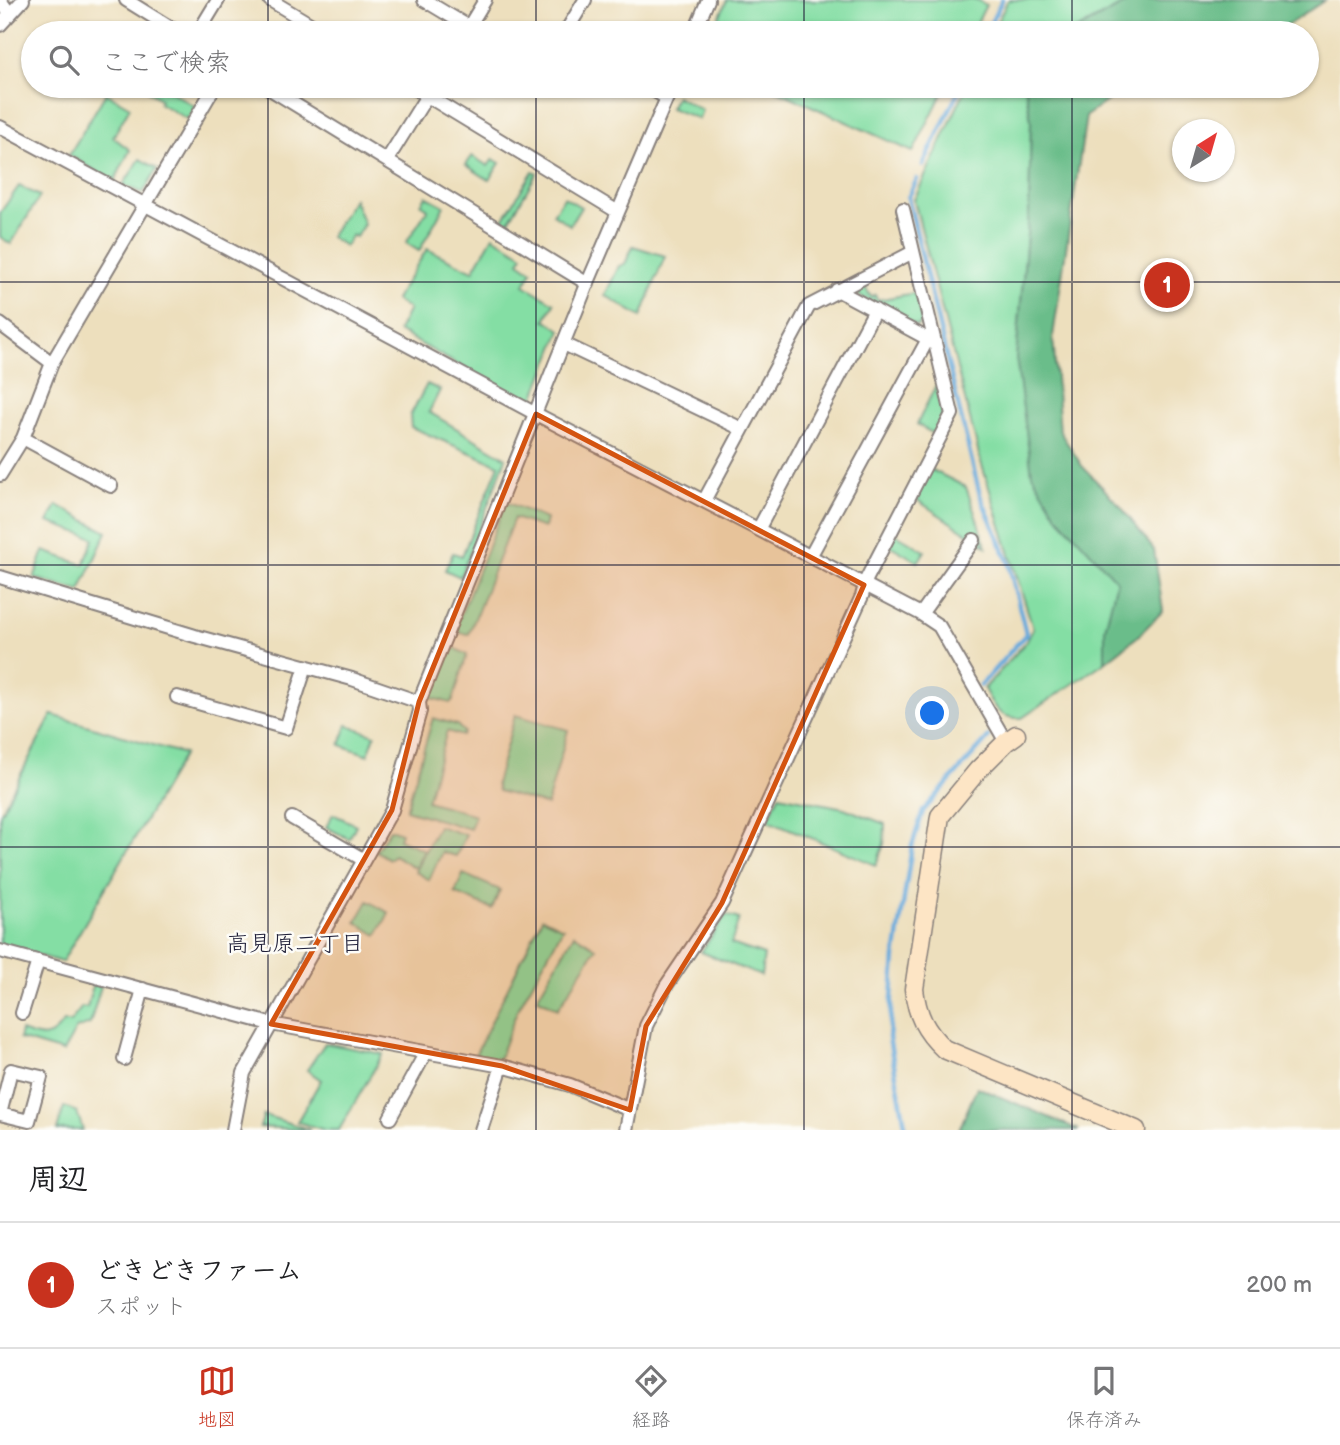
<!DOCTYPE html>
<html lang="ja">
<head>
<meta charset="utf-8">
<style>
	body { margin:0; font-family:"Balsamiq Sans","Klee One",sans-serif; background:#f6f6f6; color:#202124 }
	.compass { position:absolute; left:1172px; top:119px; width:63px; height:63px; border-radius:50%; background:#fff; box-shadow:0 2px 5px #0004; rotate:37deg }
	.you { position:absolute; left:933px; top:714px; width:24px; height:24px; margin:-18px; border:5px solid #fff; border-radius:50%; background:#1a73e8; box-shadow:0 0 0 10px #1a73e833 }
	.badge { display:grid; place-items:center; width:46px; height:46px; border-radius:50%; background:#c8321e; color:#fff; font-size:23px; font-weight:700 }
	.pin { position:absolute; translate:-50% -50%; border:4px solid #fff; box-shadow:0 2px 7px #0006 }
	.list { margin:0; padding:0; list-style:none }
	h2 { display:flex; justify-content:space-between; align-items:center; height:91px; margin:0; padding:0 28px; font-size:30px }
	h2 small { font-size:23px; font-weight:400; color:#757577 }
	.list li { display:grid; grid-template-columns:46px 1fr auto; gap:21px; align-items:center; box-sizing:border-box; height:126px; padding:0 28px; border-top:2px solid #e0e0e0 }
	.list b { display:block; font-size:26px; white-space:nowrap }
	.list p { margin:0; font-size:23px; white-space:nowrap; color:#757577 }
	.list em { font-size:23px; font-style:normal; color:#757577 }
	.icon { flex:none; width:38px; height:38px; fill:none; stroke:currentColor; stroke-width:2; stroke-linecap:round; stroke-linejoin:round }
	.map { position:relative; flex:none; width:1340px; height:1130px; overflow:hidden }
	.search { position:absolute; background:#fff; box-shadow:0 2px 5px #0004; left:21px; right:21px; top:21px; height:77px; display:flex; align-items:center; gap:18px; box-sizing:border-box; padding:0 24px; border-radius:38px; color:#757577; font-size:26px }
	.sheet { height:217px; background:#fff }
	nav { display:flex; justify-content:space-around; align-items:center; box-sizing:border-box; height:98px; border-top:2px solid #e0e0e0; background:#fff; font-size:19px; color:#757577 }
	nav a { display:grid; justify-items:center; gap:4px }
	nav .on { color:#c8321e }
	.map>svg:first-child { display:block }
	.green { fill:#84dea4; stroke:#538070; stroke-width:2 }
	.forest { fill:#6bbd8a; stroke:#467062; stroke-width:2 }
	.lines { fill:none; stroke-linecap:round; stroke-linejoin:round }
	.stream { stroke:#67aadc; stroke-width:4.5 }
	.street-casing { stroke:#88807c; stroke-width:16 }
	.secondary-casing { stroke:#88807c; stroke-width:21 }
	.street { stroke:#fff; stroke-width:12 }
	.secondary { stroke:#fde5c5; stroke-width:18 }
	.marked { fill:#d45411; fill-opacity:0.2; stroke:#d45411; stroke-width:5; stroke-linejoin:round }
	.grid { fill:none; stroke:#22223b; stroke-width:2; stroke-opacity:0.55 }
	.labels { text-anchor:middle; stroke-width:5; stroke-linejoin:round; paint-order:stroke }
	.neighbourhood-label { font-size:23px; fill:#22223b; stroke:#fdfcf7 }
</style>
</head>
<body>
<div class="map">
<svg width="1340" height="1130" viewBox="0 0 1340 1130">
	<rect width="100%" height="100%" fill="#fdfcf7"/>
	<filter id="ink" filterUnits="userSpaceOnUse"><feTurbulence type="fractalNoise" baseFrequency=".0143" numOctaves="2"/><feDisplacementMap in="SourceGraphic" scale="14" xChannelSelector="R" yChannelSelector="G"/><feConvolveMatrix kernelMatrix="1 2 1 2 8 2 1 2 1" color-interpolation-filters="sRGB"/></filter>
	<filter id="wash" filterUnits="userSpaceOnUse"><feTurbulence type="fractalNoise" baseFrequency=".00686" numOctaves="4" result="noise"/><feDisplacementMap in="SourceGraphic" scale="28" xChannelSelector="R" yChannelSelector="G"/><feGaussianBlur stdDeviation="1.57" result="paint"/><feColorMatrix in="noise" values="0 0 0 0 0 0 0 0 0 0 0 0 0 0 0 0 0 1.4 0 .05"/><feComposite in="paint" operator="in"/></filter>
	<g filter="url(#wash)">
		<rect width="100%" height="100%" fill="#eddfbd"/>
		<path class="green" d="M 727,0 L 978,0 L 986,5 L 972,33 L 712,33 Z
			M 1008,0 L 1131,0 L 1071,33 L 992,33 Z
			M 151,86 L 162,86 L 196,107 L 187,119 L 159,103 L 161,100 L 148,91 Z
			M 767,86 L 946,86 L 913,152 Z
			M 967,86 L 1025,86 L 1031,120 L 1029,212 L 1016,358 L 1091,549 L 1117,581 L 1105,629 L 1105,662 L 1022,718 C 999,719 994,708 984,689 L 1026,642 L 1033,628 L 981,462 L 914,200 Z
			M 106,93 L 130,107 L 113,137 L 130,150 L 114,182 L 69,155 Z
			M 676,96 L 702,110 L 699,119 L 670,108 Z
			M 472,156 L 488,166 L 493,159 L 500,163 L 489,180 L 466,165 Z
			M 140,159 L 157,169 L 143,193 L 123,185 Z
			M 533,171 L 537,173 L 506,226 L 501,223 Z
			M 19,186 L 40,196 L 11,244 L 0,237 L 0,213 Z
			M 426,196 L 444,206 L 419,251 L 406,243 L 428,209 L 421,204 Z
			M 564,197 L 581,207 L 570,225 L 553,214 Z
			M 354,199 L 364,224 L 356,237 L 352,235 L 345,246 L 330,237 Z
			M 493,236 L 523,255 L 519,262 L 532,271 L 524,285 L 554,303 L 545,320 L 561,330 L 531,406 L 398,331 L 409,309 L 395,300 L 427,249 L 473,271 Z
			M 633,246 L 665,256 L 641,317 L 605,295 L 619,266 L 625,264 Z
			M 863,284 L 871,297 L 875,295 L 877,300 L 915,293 L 922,323 L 916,326 L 858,295 L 859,285 Z
			M 427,384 L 440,390 L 429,412 L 506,458 L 460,577 L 445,570 L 453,553 L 462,556 L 499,465 L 411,427 L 410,416 Z
			M 936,385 L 943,417 L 935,435 L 917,424 Z
			M 930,469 L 966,487 L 986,546 L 914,498 Z
			M 506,502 L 546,519 L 544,528 L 514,518 L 469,634 L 460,633 L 456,626 Z
			M 57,505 L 107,532 L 80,591 L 34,578 L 44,551 L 84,565 L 94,538 L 48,522 Z
			M 896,534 L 925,551 L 918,562 L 889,545 Z
			M 455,648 L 467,655 L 453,700 L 450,703 L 429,697 L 447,650 Z
			M 52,715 L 184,754 L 62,962 L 0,945 L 0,814 Z
			M 515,715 L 568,730 L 547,805 L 498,791 L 496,784 Z
			M 433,718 L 457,725 L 464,732 L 462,736 L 447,731 L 427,801 L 475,815 L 470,829 L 406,810 Z
			M 347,725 L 375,735 L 368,755 L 340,745 Z
			M 779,795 L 844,808 L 885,824 L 884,844 L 876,865 L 768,820 Z
			M 333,814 L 356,825 L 349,839 L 326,827 Z
			M 438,826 L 466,835 L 456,856 L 442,852 L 429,880 L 415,871 Z
			M 390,829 L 401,833 L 399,839 L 424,850 L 415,868 L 394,855 L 389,859 L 376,851 Z
			M 463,874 L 500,890 L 492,909 L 455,893 Z
			M 368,901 L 389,913 L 377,935 L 356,922 Z
			M 726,915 L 739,919 L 731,944 L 764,955 L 761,976 L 701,952 Z
			M 542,918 L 563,928 L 517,1011 L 498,1061 L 475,1055 Z
			M 574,934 L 596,948 L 558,1009 L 537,998 Z
			M 93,984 L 101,986 L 90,1024 L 76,1029 L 63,1052 L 19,1039 L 21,1031 C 41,1038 50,1042 63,1022 L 70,1022 L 82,1007 L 87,1008 Z
			M 325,1043 L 383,1054 L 339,1130 L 325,1130 L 297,1122 L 321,1080 L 307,1070 Z
			M 64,1107 L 77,1112 L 83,1130 L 57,1130 Z
			M 264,1115 L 310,1130 L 260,1127 Z"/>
		<path class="forest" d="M 1131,0 L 1325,0 L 1289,24 L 1268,33 L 1071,33 Z
			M 1025,86 L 1128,86 L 1086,116 L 1053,336 L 1060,432 L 1082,466 L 1121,507 L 1154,550 L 1163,611 L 1137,637 L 1105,662 L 1105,629 L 1117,581 L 1057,516 L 1032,474 L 1016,358 L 1029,212 L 1031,120 Z
			M 977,1087 L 1079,1130 L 959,1130 Z"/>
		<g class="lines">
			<path class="stream" d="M 986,33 L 1002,0
				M 923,165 L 961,86
				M 917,179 L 908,198 L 980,495 L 1008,561 L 1026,634 L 980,686
				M 906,1130 L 889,1038 L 895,957 L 912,846 L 923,811 L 989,737"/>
		</g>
	</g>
	<g filter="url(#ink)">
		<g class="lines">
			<g class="street-casing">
				<path id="street" d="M 0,0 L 10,14
					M 126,0 L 179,33
					M 270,0 L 325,33
					M 424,0 L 479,33
					M 0,25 L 23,0
					M 650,30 L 656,33
					M 198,33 L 218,0
					M 465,33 L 485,0
					M 565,33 L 585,0
					M 694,33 L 708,0
					M 265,86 L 588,284
					M 411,86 L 618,212
					M 646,86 L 667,98
					M 0,127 L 536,414 L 921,614 L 939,626 L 1006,742
					M 387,160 L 433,86
					M 837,290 L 928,339 L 934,338
					M 0,324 L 52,363
					M 564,344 L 742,429
					M 23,438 L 111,486
					M 0,475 L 23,438 L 52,363 L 215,86
					M 705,499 L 809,306 L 913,252
					M 759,528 L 875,310
					M 811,555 L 928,339
					M 0,577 L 195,636 L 352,679 L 419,702
					M 921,614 L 974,540
					M 177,697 L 286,728 L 306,666
					M 292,818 L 364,860
					M 0,951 L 271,1024 L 502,1066 L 570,1085 L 630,1110
					M 22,1013 L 38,961
					M 124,1059 L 143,989
					M 11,1070 L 41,1077 L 29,1121 L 0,1114 Z
					M 390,1118 L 425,1054
					M 233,1130 L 244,1073 L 392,810 L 420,711 L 419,702 L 586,287 L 672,86
					M 481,1130 L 502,1066
					M 626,1130 L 646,1026 L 666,986 L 722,903 L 862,596 L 867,578 L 952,414 L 903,209"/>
			</g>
			<g class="secondary-casing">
				<path id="secondary" d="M 1016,735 L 1006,742 L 978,770 L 940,816 L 914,989 C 917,1015 925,1031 944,1049 L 1136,1130"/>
			</g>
			<use href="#street" class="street"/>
			<use href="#secondary" class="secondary"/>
		</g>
	</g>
	<path class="marked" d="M 536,414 L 864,585 L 722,903 L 646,1026 L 630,1110 L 502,1066 L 271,1024 L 392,810 L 419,702 Z"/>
	<path class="grid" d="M 268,0 L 268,33M 536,0 L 536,33M 804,0 L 804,33M 1072,0 L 1072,33M 268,86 L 268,1130M 536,86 L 536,1130M 804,86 L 804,1130M 1072,86 L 1072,1130M 0,282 L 1340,282M 0,565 L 1340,565M 0,847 L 1340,847"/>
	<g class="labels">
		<g class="neighbourhood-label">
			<text x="295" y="951">高見原二丁目</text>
		</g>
	</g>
</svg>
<svg class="compass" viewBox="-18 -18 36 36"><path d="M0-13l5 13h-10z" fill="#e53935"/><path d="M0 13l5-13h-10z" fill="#757577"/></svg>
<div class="you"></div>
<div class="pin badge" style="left:1167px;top:285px">1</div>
<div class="search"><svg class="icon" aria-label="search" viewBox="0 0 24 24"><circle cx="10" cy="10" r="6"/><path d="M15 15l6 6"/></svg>ここで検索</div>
</div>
<section class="sheet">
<h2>周辺<small></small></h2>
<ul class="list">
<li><span class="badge">1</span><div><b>どきどきファーム</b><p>スポット</p></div><em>200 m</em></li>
</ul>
</section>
<nav>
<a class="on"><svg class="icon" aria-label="map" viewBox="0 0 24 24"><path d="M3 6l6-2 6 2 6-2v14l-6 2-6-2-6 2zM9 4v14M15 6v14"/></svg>地図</a>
<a><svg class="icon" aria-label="directions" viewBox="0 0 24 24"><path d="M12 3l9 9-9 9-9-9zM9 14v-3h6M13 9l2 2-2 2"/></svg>経路</a>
<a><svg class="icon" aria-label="saved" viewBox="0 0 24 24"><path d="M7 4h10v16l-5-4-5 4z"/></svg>保存済み</a>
</nav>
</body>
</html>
